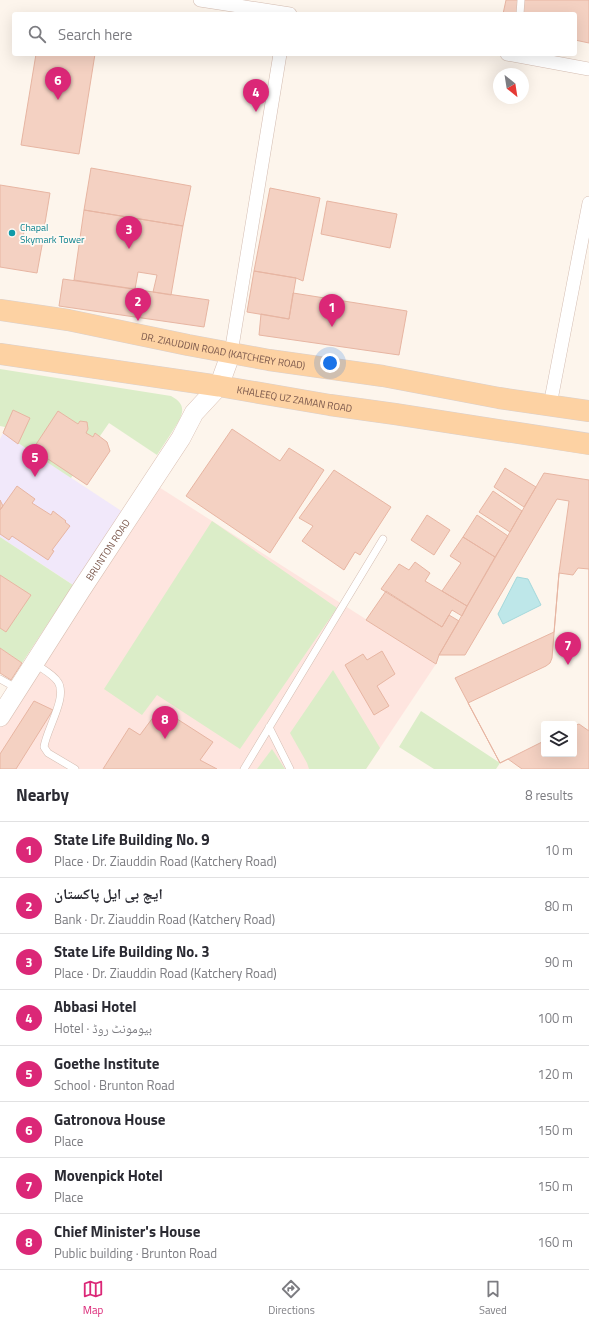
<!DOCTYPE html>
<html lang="en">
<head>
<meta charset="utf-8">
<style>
	body { margin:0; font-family:"Titillium Web","Noto Naskh Arabic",sans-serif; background:#f7f7f7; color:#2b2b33 }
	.controls { position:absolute; right:12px; bottom:12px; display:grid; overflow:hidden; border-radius:4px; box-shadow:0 4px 16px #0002 }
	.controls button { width:36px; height:36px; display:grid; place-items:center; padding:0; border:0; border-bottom:1px solid #e1e1e2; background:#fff; color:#2b2b33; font:20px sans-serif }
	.compass { position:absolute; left:493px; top:68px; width:36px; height:36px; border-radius:50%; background:#fff; box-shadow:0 4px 16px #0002; rotate:150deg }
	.you { position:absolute; left:330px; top:363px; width:14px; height:14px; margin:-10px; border:3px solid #fff; border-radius:50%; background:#1a73e8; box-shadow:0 0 0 6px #1a73e833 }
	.badge { display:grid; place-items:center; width:26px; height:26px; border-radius:50%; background:#db2777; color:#fff; font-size:13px; font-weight:700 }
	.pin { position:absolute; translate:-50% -33px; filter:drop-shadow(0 1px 2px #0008) }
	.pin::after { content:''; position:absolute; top:21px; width:14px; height:12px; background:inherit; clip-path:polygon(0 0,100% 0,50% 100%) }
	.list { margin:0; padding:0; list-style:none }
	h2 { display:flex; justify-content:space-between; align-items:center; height:52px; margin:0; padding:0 16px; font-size:17px }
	h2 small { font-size:13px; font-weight:400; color:#7c7c81 }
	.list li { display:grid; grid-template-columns:26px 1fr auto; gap:12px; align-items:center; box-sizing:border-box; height:56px; padding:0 16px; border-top:1px solid #e1e1e2 }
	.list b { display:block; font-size:15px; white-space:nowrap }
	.list p { margin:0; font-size:13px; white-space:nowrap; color:#7c7c81 }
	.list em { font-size:13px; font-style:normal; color:#7c7c81 }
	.icon { flex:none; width:22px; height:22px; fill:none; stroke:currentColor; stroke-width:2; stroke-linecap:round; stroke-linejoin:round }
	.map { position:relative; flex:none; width:589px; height:769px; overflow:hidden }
	.search { position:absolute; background:#fff; box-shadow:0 4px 16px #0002; left:12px; right:12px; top:12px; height:44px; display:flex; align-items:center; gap:10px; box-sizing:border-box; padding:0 14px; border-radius:4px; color:#7c7c81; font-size:15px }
	.sheet { height:500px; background:#fff }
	nav { display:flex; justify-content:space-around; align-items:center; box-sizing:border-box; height:56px; border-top:1px solid #e1e1e2; background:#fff; font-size:11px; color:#7c7c81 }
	nav a { display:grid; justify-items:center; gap:2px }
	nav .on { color:#db2777 }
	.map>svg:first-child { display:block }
	.commercial { fill:#fee5df }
	.education { fill:#f1e8fa }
	.green { fill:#dbedc8 }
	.water { fill:#bee7e9; stroke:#a4d8db }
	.building { fill:#f4d1c2; stroke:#e7b5a2; fill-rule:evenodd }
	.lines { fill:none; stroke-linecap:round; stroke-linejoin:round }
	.lane-casing { stroke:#d4bdb2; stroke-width:8 }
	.street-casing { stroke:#d4bdb2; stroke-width:14 }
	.secondary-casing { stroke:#d9bfb2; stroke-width:20 }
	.primary-casing { stroke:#dad0cd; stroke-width:22 }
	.lane { stroke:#fff; stroke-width:7 }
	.street { stroke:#fff; stroke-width:13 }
	.secondary { stroke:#fff; stroke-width:19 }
	.primary { stroke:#fdd2a3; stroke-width:21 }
	.culture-dot { fill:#0f9aa8; stroke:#fff9f3; stroke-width:1.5 }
	.labels { text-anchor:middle; stroke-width:3.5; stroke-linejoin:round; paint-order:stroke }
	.culture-label { font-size:10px; fill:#0d838f; stroke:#fff9f3; text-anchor:start }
	.street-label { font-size:10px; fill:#7b584c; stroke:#fff9f3 }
</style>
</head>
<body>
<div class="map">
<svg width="589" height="769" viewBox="0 0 589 769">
	<rect width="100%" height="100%" fill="#fdf5ec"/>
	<path class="commercial" d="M 151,482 L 436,664 L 366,769 L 0,769 L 0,717 Z"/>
	<path class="education" d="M 3,433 L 129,516 L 81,590 L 0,537 L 0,439 Z"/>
	<path class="green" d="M 0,369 L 171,396 C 190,406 181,418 172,432 C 167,440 162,447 157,455 L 109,423 L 71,478 L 3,433 L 5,427 L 0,426 Z
		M 212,521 L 337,608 L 240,749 L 157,695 L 142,715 L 104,689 Z
		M 0,537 L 73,585 L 22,663 L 0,648 Z
		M 333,670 L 380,748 L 366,769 L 309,769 L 307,763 L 290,733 Z
		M 421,711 L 500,763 L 496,769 L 434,769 L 399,747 Z
		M 272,749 L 285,769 L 257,769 Z"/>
	<path class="water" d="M 517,577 L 528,579 L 541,605 L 503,624 L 498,614 Z"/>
	<path class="building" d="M 506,0 L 589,0 L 589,43 L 575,40 L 575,14 L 503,14 Z
		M 36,54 L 95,54 L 79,154 L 21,145 Z
		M 91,168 L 191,186 L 183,226 L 84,210 Z
		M 0,185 L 50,193 L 44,229 L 25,226 L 23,237 L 43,240 L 37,273 L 0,267 Z
		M 270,188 L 320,198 L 303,281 L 296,278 L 254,271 Z
		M 327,201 L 397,214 L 390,248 L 321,234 Z
		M 84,210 L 183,226 L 171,295 L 153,292 L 157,275 L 138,272 L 135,289 L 74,280 Z
		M 254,271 L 296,278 L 289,319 L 247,312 Z
		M 63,279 L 209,300 L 204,327 L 59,306 Z
		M 293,293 L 407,311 L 399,355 L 259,335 L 261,314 L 289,319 Z
		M 13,410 L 30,418 L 18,444 L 3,433 Z
		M 58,411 L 78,424 L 80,421 L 87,422 L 88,429 L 86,433 L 93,437 L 95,433 L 107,442 L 110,451 L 87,485 L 33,449 Z
		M 232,429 L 280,461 L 289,448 L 324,470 L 270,553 L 186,496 Z
		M 505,468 L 536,487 L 524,507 L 494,487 Z
		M 334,470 L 391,507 L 360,555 L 355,552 L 344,570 L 302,541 L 313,526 L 299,518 Z
		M 544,473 L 589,480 L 589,769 L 522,769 L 508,759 L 500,763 L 455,678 L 554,632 L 559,573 L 569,501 L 557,499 L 465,655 L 439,655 ZM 544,724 L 574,724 L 574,754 L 544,754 Z
		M 17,486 L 35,499 L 32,503 L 51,515 L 53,511 L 66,521 L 65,522 L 70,526 L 52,550 L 54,551 L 48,560 L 12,536 L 9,540 L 0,534 L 0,510 Z
		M 493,491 L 522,511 L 510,532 L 479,512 Z
		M 0,500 L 3,506 L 0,510 Z
		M 427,515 L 450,530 L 434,555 L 411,540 Z
		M 477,515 L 508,536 L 495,557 L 463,537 Z
		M 463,537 L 495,557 L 467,606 L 442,591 L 461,563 L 450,556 Z
		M 415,562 L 430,573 L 425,581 L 467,606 L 462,616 L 452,610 L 442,627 L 381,589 L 399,564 L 409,570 Z
		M 578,568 L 589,569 L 589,731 L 579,724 L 574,726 L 574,724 L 544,724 L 544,741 L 500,763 L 468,703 L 546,666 L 550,663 L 552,658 L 559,573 L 573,575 Z
		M 0,575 L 31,595 L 6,632 L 0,628 Z
		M 386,591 L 442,627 L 449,615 L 459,621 L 439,655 L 436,664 L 366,620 Z
		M 0,648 L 22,663 L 11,680 L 0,673 Z
		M 382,651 L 395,674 L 377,686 L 389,706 L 374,715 L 345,665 L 363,654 L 367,660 Z
		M 34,701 L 53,710 L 16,769 L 0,769 L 0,754 Z
		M 160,708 L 213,742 L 200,760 L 217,769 L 103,769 L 129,728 L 140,735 Z"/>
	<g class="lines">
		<g class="lane-casing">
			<path id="lane" d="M 520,14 L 521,0
				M 34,663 C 42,669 53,674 58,682 C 68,697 46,730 44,747 L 48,753 L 75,769
				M 0,679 L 18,689
				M 269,727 L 290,769
				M 244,769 L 383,539"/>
		</g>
		<g class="street-casing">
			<path id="street" d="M 200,0 L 290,14
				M 507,54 L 589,69
				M 231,353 L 280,54
				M 550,405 L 589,203"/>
		</g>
		<g class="secondary-casing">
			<g id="secondary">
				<path id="s1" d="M 0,717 L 81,590 L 181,438 L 194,413 L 219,386 L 231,353"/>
			</g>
		</g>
		<g class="primary-casing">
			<g id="primary">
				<path id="s2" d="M 0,310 L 68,320 L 188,345 L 269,360 L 383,376 L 499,398 L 589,411"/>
				<path id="s3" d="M 0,354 L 219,386 L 330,405 L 395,414 L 589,444"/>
			</g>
		</g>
		<use href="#lane" class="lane"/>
		<use href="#street" class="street"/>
		<use href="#secondary" class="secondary"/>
		<use href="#primary" class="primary"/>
	</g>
	<circle class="culture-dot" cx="12" cy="233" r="4"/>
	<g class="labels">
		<g class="culture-label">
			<text x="20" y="231">Chapal<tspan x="20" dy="12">Skymark Tower</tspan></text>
		</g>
		<g class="street-label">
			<text dy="4" stroke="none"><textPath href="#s2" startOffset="227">DR. ZIAUDDIN ROAD (KATCHERY ROAD)</textPath></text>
			<text dy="4" stroke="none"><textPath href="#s3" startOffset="298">KHALEEQ UZ ZAMAN ROAD</textPath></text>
			<text dy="4" stroke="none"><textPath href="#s1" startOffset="199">BRUNTON ROAD</textPath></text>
		</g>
	</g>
</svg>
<div class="controls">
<button><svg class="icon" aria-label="layers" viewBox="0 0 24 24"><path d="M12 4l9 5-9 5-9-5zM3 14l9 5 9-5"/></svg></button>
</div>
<svg class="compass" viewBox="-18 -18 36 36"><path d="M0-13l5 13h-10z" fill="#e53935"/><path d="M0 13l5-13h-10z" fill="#7c7c81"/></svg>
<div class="you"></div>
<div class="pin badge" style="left:332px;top:327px">1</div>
<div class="pin badge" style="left:138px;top:321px">2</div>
<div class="pin badge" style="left:129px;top:249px">3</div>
<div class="pin badge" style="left:256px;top:112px">4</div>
<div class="pin badge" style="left:35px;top:477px">5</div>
<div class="pin badge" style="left:58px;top:100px">6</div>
<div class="pin badge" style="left:568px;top:665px">7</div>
<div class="pin badge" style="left:165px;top:739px">8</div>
<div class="search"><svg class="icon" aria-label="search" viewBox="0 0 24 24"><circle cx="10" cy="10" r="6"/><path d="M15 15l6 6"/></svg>Search here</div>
</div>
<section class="sheet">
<h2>Nearby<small>8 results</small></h2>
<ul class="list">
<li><span class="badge">1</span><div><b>State Life Building No. 9</b><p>Place · Dr. Ziauddin Road (Katchery Road)</p></div><em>10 m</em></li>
<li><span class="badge">2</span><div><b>ایچ بی ایل پاکستان</b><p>Bank · Dr. Ziauddin Road (Katchery Road)</p></div><em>80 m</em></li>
<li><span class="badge">3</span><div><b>State Life Building No. 3</b><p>Place · Dr. Ziauddin Road (Katchery Road)</p></div><em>90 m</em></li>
<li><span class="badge">4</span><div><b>Abbasi Hotel</b><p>Hotel · بیومونٹ روڈ</p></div><em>100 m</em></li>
<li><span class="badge">5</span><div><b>Goethe Institute</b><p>School · Brunton Road</p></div><em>120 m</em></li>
<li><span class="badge">6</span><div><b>Gatronova House</b><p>Place</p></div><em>150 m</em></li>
<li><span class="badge">7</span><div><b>Movenpick Hotel</b><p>Place</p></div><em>150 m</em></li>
<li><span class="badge">8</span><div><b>Chief Minister's House</b><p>Public building · Brunton Road</p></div><em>160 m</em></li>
</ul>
</section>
<nav>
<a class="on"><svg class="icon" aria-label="map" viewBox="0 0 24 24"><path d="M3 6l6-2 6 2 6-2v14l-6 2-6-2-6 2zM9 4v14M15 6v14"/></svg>Map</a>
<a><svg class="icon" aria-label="directions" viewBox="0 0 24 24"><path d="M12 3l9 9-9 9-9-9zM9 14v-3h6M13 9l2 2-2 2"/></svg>Directions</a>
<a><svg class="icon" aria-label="saved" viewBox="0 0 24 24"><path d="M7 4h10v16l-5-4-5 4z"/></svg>Saved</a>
</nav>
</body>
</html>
